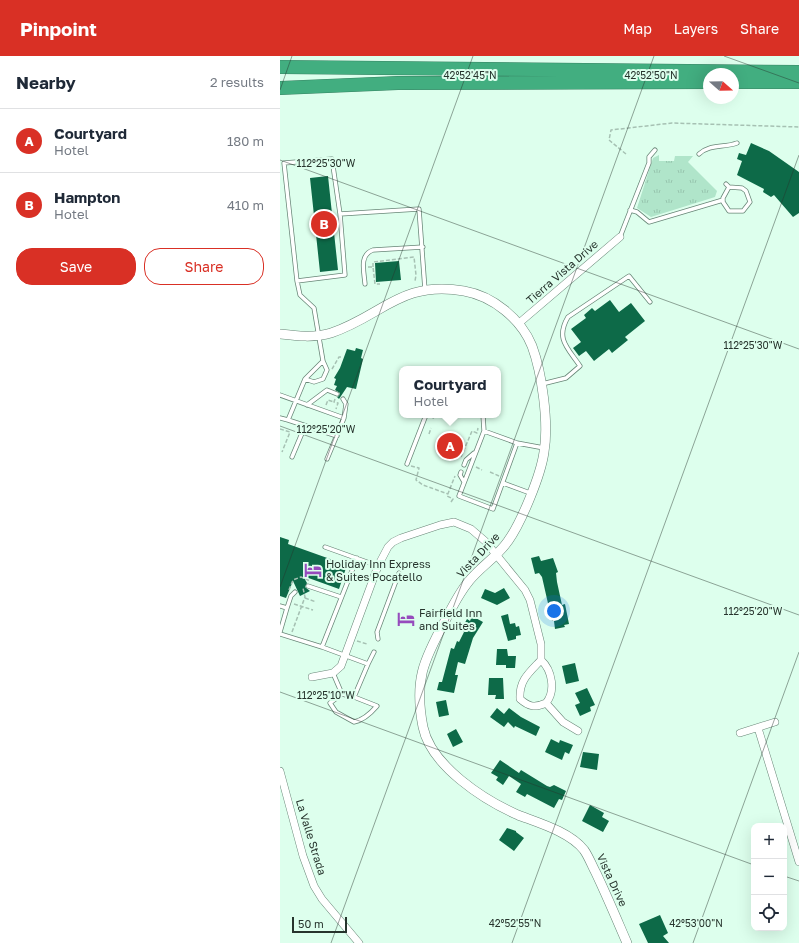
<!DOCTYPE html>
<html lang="en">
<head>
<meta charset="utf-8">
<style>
	body { margin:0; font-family:"Golos Text",sans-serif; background:#f6f6f7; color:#1f2937 }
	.controls { position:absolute; right:12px; bottom:12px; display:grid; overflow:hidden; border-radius:8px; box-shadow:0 4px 16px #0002 }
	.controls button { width:36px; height:36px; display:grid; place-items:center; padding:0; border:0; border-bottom:1px solid #e0e1e3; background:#fff; color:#1f2937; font:20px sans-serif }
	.compass { position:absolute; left:423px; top:12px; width:36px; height:36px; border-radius:50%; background:#fff; box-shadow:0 4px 16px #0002; rotate:110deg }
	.scale { position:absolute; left:12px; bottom:10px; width:55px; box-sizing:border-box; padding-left:4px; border:2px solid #27342d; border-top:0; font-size:11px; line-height:14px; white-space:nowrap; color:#27342d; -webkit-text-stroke:3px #ddffed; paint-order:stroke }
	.you { position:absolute; left:274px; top:555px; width:14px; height:14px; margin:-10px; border:3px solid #fff; border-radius:50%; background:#1a73e8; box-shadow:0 0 0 6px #1a73e833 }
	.badge { display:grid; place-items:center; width:26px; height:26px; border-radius:50%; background:#d93025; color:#fff; font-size:13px; font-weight:700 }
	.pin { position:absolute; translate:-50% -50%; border:2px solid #fff; box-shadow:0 1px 4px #0006 }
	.popup { position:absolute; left:119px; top:310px; width:102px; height:52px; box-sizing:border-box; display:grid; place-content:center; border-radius:8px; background:#fff; filter:drop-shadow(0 1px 3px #0005); font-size:13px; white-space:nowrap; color:#747a83 }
	.popup b { font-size:15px; color:#1f2937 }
	.popup::after { content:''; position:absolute; left:50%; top:100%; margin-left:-8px; border:8px solid transparent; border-top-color:#fff }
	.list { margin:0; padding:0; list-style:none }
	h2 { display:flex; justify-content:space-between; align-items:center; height:52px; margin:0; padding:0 16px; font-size:17px }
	h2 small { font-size:13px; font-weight:400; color:#747a83 }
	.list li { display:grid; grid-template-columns:26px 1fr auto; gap:12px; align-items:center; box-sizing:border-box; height:64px; padding:0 16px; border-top:1px solid #e0e1e3 }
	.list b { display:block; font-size:15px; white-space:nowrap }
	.list p { margin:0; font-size:13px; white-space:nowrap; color:#747a83 }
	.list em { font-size:13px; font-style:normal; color:#747a83 }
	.actions { display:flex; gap:8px; padding:12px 16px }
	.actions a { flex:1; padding:9px 0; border:1px solid #d93025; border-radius:16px; text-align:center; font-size:14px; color:#d93025 }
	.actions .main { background:#d93025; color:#fff }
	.icon { flex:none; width:22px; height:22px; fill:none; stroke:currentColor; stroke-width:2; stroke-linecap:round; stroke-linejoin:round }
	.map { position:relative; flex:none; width:519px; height:887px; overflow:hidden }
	header { display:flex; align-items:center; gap:24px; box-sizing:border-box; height:56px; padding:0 20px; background:#d93025; color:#fff }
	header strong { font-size:19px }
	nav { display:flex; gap:22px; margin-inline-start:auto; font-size:14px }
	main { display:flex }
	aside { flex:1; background:#fff }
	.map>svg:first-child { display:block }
	.grass { fill:url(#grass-tufts) }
	.building { fill:#0d6a48 }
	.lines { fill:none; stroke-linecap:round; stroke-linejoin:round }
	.service-casing { stroke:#688677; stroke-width:5 }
	.minor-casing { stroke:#688677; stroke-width:8 }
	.tertiary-casing { stroke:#688677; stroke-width:10 }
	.motorway-casing { stroke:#398363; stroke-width:14 }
	.path { stroke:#a6c1b3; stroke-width:1.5; stroke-dasharray:4 2; stroke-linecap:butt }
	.service { stroke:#fff; stroke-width:3.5 }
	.minor { stroke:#fff; stroke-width:7 }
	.tertiary { stroke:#fff; stroke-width:9 }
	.motorway { stroke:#42ae80; stroke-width:13 }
	.ticks { fill:none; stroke:#27342d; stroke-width:1; stroke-opacity:0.45 }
	.labels { text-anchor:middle; stroke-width:4; stroke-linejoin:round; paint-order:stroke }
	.street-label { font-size:11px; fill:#27342d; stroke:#ddffed }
	.poi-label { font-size:11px; fill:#27342d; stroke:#ddffed; text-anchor:start }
	.ticks-label { font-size:10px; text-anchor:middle; fill:#27342d; stroke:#ddffed; stroke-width:4; stroke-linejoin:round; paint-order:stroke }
</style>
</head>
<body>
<header>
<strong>Pinpoint</strong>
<nav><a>Map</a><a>Layers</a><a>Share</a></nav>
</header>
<main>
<aside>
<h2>Nearby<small>2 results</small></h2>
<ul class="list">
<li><span class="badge">A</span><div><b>Courtyard</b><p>Hotel</p></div><em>180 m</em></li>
<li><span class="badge">B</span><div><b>Hampton</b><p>Hotel</p></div><em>410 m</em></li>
</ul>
<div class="actions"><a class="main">Save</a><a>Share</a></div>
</aside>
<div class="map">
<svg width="519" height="887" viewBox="0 0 519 887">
	<defs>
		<pattern id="grass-tufts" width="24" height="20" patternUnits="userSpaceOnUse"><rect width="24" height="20" fill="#b0e5ca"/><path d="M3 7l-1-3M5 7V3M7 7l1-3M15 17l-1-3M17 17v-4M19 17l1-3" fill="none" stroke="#97c5ae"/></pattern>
	</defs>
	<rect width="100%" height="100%" fill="#ddffed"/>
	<path class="grass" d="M 379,99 L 379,105 L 394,105 L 395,100 L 413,100 L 408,106 L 437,135 L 435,141 L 371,161 L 357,152 L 373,102 Z"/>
	<path class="building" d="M 471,87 L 489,95 L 519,116 L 519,157 L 513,161 L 494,139 L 491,141 L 483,136 L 484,133 L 457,119 L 462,105 L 457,103 L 459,97 L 466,99 Z
		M 48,120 L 58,214 L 40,216 L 30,122 Z
		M 119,205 L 121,224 L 96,226 L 95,207 Z
		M 330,244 L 339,256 L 351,247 L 365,265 L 345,281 L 348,284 L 332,297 L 329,293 L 314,305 L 306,295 L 299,300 L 293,292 L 301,286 L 291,273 L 306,262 L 304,259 L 312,252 L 315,255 Z
		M 76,292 L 83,294 L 81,302 L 83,303 L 76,333 L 67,331 L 59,343 L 57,341 L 59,340 L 60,337 L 55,334 L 57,330 L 54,329 L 56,323 L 54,322 L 60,312 L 67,293 L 75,295 Z
		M 0,481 L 9,484 L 8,488 L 67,509 L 59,533 L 23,520 L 27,527 L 25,531 L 30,535 L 20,540 L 13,525 L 6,542 L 0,540 Z
		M 259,500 L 261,505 L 273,502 L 278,516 L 276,517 L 277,526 L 282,549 L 285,548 L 289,568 L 284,569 L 285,571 L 275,573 L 274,565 L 272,565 L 262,521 L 259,517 L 255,518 L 251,502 Z
		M 224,532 L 230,542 L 217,549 L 201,542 L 205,533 L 215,537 Z
		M 228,558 L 230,568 L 235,567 L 236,571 L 239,570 L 241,579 L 236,580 L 236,583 L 228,585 L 221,560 Z
		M 192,560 L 203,566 L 193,582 L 185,608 L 178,606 L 175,619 L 178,619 L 174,637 L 157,634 L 159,626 L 162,626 L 171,592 L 174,593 L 177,585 L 179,586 L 184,576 L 181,574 L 187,563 L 190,565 Z
		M 217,593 L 227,593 L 228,600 L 236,600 L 235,612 L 226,612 L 226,609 L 216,609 Z
		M 295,607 L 299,625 L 286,628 L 282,610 Z
		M 209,622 L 223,622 L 224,643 L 215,643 L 216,639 L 208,639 Z
		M 307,632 L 315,649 L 310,651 L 311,655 L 300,660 L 295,649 L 300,647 L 295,637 Z
		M 166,644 L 169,659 L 159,661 L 156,646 Z
		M 217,652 L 224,658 L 229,652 L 241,661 L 260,671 L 256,680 L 235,670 L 234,672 L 228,666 L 224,671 L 210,661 Z
		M 176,673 L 183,686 L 173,691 L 167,678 Z
		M 271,683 L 279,687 L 280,684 L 293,689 L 289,698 L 285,696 L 282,704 L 265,696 Z
		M 303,696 L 319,698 L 317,714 L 300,711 Z
		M 220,704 L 239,717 L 241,714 L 267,730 L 270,731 L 274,729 L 286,735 L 282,744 L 279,743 L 274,752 L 247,738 L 245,741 L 236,736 L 241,728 L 229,720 L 223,729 L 216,724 L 218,721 L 211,717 Z
		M 310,749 L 324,757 L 322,761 L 329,765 L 323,776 L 302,765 Z
		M 227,772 L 236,775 L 236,776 L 244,782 L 234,795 L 219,784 Z
		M 380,859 L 388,877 L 383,880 L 389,887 L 368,887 L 359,868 Z"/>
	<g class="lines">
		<g class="service-casing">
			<path id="service" d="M 419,98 C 429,88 444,92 457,87
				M 446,128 L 449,131 L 443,142 L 443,146 L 449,155 L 463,155 L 470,146 L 466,135 L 462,132 L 449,131
				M 350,154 L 357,156 L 369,166 L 443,144
				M 60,158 L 139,153 L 145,234
				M 340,181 L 369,107 L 369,101 L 375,94
				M 85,228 C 84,215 79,199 93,194 L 143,191
				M 25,323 L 34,326 L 43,323 L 47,314 L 43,305
				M 262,328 L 286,322 L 300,310 C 288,292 275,283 288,261 L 349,220 L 370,246
				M 0,339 L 64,362 L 47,403
				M 63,343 L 66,348 L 64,362
				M 27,349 L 47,334 L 57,338
				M 203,359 L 204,375 L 179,440 L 213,453 L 237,387 L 204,375
				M 0,362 L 8,364 L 25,323 L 43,305 L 34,252 L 20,239 L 17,225 L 4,107 L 52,103 L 60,158 L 65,219 L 17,225
				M 8,364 L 57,380
				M 237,387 L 264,392
				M 12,401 L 25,370
				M 127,408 L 146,359
				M 184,409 L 186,404 L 194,397
				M 181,416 L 180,419 L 184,426
				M 223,427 L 250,437
				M 45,491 L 98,510
				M 28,530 L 61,541
				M 0,550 L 7,552 L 0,576
				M 7,552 L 11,540 L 15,536
				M 0,578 L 42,591
				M 98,583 L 97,576 L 119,517
				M 88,608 L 94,596
				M 53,617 L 62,638
				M 74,641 L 62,638 L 50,647 L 56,656 L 74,666 C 84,664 91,657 97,650 L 74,641 L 88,608 L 42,591 L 77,502"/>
		</g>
		<g class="minor-casing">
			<path id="minor" d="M 238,268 L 340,181
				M 261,604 C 272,614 276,635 266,647
				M 32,621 L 53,617 L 61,610 L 98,510 L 108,491 L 113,486 L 121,482 L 160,469 L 174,466 L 191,473 L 205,485 L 245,534 L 250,544 L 261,588 L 261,604 C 249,617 239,624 240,643 C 249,651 255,652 266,647 L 283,666 L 298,675
				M 478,672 L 519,806
				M 460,677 L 495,666
				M 0,715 L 23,800 L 34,830 L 42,843 L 79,887"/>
		</g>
		<g class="tertiary-casing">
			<path id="tertiary" d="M 0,278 C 17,280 34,282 51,277 C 102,260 121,224 184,235 C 213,240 241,263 252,290 C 262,317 269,367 264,396 C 261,419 241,467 228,485 C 217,501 200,511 189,525 C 179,537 172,551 165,565 C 143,605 134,625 143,671 C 151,710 204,744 238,759 C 259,767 290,776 304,794 C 309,801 312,810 316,817 C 327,840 337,864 347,887"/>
		</g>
		<g class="motorway-casing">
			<path id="motorway" d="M 0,11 L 519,16
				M 453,26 L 519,26
				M 0,32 L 118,27 L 429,26"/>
		</g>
		<path class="path" d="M 346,98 L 329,84 L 331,74 L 392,67 L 519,71
			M 88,211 L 93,211 L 95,228 L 100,228
			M 93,211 L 93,206 L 134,201 L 136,219 L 135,225
			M 52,313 L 59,301 L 61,301
			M 55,343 L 54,346 L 58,347 L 56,353
			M 46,349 L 48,344 L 54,346
			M 152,359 L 154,364
			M 0,373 L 10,376 L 2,396
			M 149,378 L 151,372
			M 181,401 L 192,375 L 197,377 L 198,372
			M 131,410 L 139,412 L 136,424 L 143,429 L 168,438
			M 196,411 L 202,414
			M 210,416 L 219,420
			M 171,446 L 173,443 L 167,440 L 175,420
			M 9,534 L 13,524 L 21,521 L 30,525
			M 25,542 L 36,546
			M 14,548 L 33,554
			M 12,576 L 25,541 L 23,532
			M 77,585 L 87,588"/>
		<use href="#service" class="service"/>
		<use href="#minor" class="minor"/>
		<use href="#tertiary" class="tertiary"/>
		<use href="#motorway" class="motorway"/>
	</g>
	<path class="ticks" d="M 444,0 L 519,27M 0,34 L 12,0M 0,104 L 519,293M 0,370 L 519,559M 0,531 L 193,0M 0,636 L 474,809M 504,820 L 519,825M 51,887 L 374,0M 232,887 L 519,99M 413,887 L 519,596"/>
	<defs>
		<g id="hotel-bare" transform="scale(1.38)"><path d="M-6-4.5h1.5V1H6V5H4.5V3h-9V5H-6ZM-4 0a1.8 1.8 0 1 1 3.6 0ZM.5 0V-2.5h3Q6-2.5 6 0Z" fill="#964bbd" stroke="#ddffed" stroke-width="2.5" paint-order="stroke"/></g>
	</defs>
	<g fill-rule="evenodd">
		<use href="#hotel-bare" x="33" y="514"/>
		<use href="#hotel-bare" x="126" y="563"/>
	</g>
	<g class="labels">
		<g class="street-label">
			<text transform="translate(282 216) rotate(-41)" y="4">Tierra Vista Drive</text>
			<text transform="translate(198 499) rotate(-47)" y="4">Vista Drive</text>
			<text transform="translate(31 781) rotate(73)" y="4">La Valle Strada</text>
			<text transform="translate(332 824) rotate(65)" y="4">Vista Drive</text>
		</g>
		<g class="poi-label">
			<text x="46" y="512">Holiday Inn Express<tspan x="46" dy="13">&amp; Suites Pocatello</tspan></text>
			<text x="139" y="561">Fairfield Inn<tspan x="139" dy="13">and Suites</tspan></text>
		</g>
	</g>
	<g class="ticks-label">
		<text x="190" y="23">42°52'45"N</text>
		<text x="371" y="23">42°52'50"N</text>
		<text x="46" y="111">112°25'30"W</text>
		<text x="473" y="293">112°25'30"W</text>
		<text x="46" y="377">112°25'20"W</text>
		<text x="473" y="559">112°25'20"W</text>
		<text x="46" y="643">112°25'10"W</text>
		<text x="235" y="871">42°52'55"N</text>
		<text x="416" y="871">42°53'00"N</text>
	</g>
</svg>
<div class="controls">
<button>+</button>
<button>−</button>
<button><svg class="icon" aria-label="locate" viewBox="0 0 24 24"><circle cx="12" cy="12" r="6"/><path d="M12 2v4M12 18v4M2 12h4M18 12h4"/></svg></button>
</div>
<svg class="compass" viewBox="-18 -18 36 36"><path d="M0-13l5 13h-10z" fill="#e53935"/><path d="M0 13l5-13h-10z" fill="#747a83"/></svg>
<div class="scale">50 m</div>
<div class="you"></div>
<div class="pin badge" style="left:170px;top:390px">A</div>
<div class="popup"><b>Courtyard</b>Hotel</div>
<div class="pin badge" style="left:44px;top:168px">B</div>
</div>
</main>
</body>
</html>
